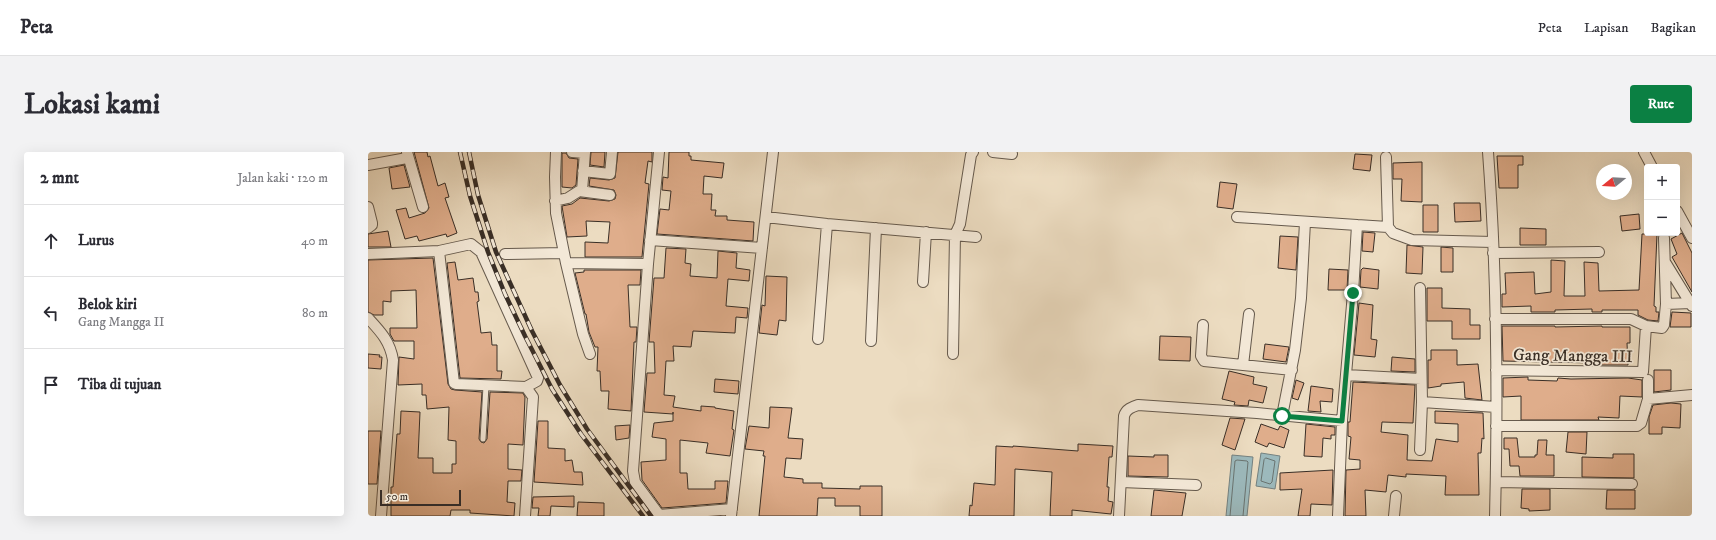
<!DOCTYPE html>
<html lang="id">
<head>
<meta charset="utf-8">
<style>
	body { margin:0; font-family:"IM FELL DW Pica",serif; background:#f2f2f3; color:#2b2b33 }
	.controls { position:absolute; right:12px; top:12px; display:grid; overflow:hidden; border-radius:4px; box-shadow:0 4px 16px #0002 }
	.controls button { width:36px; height:36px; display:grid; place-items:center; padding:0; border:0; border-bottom:1px solid #e1e1e2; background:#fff; color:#2b2b33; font:20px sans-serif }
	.compass { position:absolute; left:1228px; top:12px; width:36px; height:36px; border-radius:50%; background:#fff; box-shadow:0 4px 16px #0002; rotate:252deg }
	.scale { position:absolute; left:12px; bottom:10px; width:81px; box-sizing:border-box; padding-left:4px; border:2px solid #392e26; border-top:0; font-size:11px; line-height:14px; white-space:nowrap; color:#392e26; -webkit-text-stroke:3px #f3e8d7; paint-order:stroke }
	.stop { position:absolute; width:12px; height:12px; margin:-9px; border:3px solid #0b8043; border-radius:50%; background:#fff }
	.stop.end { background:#0b8043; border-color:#fff; box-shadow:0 1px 4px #0008 }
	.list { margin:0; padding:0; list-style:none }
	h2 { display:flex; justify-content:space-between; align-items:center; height:52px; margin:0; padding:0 16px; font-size:17px }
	h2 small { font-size:13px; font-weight:400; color:#7c7c81 }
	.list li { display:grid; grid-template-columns:26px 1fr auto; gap:12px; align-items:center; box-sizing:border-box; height:72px; padding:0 16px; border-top:1px solid #e1e1e2 }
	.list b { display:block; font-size:15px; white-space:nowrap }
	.list p { margin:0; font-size:13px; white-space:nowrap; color:#7c7c81 }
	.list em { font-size:13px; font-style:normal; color:#7c7c81 }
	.icon { flex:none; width:22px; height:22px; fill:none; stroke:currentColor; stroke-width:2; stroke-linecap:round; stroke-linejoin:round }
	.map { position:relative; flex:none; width:1324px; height:364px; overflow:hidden; border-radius:4px }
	header { display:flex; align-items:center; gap:24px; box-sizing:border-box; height:56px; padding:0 20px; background:#fff; border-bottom:1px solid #e1e1e2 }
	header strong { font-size:19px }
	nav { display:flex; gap:22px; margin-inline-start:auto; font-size:14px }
	.intro { display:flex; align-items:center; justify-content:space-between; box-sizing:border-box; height:96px; padding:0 24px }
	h1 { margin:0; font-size:28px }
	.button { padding:10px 18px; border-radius:4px; background:#0b8043; color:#fff; font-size:14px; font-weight:700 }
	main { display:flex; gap:24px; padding:0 24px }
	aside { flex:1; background:#fff; border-radius:4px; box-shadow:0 4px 16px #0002 }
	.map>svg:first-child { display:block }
	.water { fill:#9cb9bc; stroke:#748180 }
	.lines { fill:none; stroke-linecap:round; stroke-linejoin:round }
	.shore { stroke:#6a7471; stroke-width:1 }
	.building { fill:#dfad8b; stroke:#392e26 }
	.lane-casing { stroke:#665a4d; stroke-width:7 }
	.street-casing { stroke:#665a4d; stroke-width:12 }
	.lane { stroke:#f3e8d7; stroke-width:5 }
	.street { stroke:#f3e8d7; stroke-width:10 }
	.rail-casing { stroke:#392e26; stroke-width:4.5 }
	.rail { stroke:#f3e8d7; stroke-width:3; stroke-dasharray:9; stroke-linecap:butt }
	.route { stroke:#0b8043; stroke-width:5 }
	.labels { text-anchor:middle; stroke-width:3.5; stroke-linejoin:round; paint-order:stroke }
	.street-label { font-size:17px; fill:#392e26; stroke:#f3e8d7 }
</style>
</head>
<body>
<header>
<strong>Peta</strong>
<nav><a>Peta</a><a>Lapisan</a><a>Bagikan</a></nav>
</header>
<div class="intro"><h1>Lokasi kami</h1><a class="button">Rute</a></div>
<main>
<aside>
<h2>2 mnt<small>Jalan kaki · 120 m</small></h2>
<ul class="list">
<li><svg class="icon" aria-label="ahead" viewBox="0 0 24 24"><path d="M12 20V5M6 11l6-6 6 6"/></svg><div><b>Lurus</b></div><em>40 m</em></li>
<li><svg class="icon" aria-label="left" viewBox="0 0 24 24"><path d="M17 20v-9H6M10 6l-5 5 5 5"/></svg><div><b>Belok kiri</b><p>Gang Mangga II</p></div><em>80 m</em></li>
<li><svg class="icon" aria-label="arrive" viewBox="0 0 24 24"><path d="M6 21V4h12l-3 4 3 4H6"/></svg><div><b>Tiba di tujuan</b></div></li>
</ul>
</aside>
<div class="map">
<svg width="1324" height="364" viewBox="0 0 1324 364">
	<rect width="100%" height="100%" fill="#ecdcc1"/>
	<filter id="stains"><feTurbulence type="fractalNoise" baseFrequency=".005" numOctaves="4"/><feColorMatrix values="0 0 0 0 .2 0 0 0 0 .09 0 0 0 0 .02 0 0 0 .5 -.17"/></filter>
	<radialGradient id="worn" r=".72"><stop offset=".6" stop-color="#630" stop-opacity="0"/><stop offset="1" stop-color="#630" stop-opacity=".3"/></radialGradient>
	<path class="water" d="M 893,301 L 912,304 L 907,337 L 888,334 Z
		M 864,303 L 885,305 L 879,364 L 858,364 Z"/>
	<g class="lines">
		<path class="shore" d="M 898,306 L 907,309 L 904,330 L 902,332 L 893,329 L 896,308 Z
			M 862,364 L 867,309 L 869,308 L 879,309 L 880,310 L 875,364"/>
	</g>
	<path class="building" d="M 46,0 L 59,0 L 60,5 L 62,4 L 70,34 L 77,31 L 81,45 L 77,46 L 89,81 L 79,85 L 78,82 L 51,89 L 49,84 L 37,87 L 28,58 L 38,56 L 41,66 L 57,61 L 61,56 Z
		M 223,0 L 237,0 L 236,15 L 222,13 Z
		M 250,0 L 284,0 L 284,10 L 280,9 L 277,31 L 281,32 L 274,105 L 217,105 L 217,90 L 240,91 L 242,70 L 218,69 L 219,84 L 199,85 L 194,54 L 204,52 L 212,46 L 241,49 L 247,47 L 248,43 L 246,38 L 221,34 L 222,26 L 241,28 L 247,26 Z
		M 301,0 L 321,0 L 321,4 L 323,4 L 323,8 L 356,11 L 354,26 L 336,24 L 335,42 L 344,42 L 343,58 L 348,58 L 347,64 L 359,64 L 359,68 L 386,70 L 385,89 L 289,82 L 292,57 L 301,58 L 303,39 L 294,38 L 295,25 L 300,26 Z
		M 194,1 L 198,1 L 201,6 L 210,7 L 208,33 L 204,36 L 194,35 Z
		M 987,2 L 1004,3 L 1002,19 L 985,17 Z
		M 1129,4 L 1155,4 L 1155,13 L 1150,13 L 1150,36 L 1131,36 Z
		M 1054,10 L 1054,50 L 1033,49 L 1034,27 L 1025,27 L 1025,11 Z
		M 36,13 L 42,35 L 24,37 L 21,16 Z
		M 852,30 L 869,32 L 865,57 L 849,55 Z
		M 1086,51 L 1112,51 L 1113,69 L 1087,70 Z
		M 1055,53 L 1070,53 L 1070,80 L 1055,80 Z
		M 1271,62 L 1272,77 L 1254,79 L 1252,64 Z
		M 1152,76 L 1178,77 L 1178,93 L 1152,93 Z
		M 20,79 L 23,95 L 0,95 L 0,82 Z
		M 995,80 L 1007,81 L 1005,100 L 994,99 Z
		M 1314,81 L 1324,101 L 1324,140 L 1304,105 L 1309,102 L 1303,87 Z
		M 1274,82 L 1289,82 L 1286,154 L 1288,155 L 1288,160 L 1291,160 L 1290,169 L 1280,168 L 1270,163 L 1270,158 L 1234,158 L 1234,160 L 1224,160 L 1224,157 L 1187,158 L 1187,160 L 1163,160 L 1163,154 L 1134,155 L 1134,142 L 1138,142 L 1137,121 L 1166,120 L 1167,142 L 1183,140 L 1183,108 L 1197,109 L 1196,144 L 1217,144 L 1216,110 L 1230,111 L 1231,139 L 1271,138 Z
		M 912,84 L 930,85 L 928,118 L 910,116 Z
		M 1039,93 L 1055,95 L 1054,122 L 1038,121 Z
		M 1073,95 L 1085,96 L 1085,120 L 1073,120 Z
		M 298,96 L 318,97 L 317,111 L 323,112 L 322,124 L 349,126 L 350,99 L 369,101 L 368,116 L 382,118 L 381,129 L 360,127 L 358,154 L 380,156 L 379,166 L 368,165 L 367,181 L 325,179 L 323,195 L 305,194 L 306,209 L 298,209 L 296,243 L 307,244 L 305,255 L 333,259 L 333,254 L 347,255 L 347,256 L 366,259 L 364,277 L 366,278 L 362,304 L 338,301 L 340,291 L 312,288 L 312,321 L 319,321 L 320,337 L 347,337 L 347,329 L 360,329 L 358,351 L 294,356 L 274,328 L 273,310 L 298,308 L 298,287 L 284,285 L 286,271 L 305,269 L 305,260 L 305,262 L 276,260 L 279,221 L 287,221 L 286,190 L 281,190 L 286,126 L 296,126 Z
		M 65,106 L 80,232 L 83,237 L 87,238 L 114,240 L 111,287 L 113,290 L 116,291 L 119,287 L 122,240 L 155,241 L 157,245 L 155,293 L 140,292 L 140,317 L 154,318 L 153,329 L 140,329 L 140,330 L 139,350 L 147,351 L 146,364 L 102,361 L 102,358 L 83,358 L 82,364 L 23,364 L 23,335 L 25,335 L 29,282 L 32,282 L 33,259 L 52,260 L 50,306 L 65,306 L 65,321 L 84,321 L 84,312 L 88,312 L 88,289 L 80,288 L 81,255 L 59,257 L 58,243 L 54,243 L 54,232 L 30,233 L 31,205 L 46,207 L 46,189 L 26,189 L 22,182 L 22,176 L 49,176 L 48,138 L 23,139 L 23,150 L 15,149 L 15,163 L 6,163 L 0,160 L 0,108 Z
		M 87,110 L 90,128 L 105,126 L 107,140 L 110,140 L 111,149 L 109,150 L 113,181 L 123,180 L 124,193 L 129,193 L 129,219 L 134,219 L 133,227 L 92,226 L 79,111 Z
		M 995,116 L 1011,118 L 1010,137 L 992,135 L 993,118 Z
		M 961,117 L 980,118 L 979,138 L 960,138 Z
		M 216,118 L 273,118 L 272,133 L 260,133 L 262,175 L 269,175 L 268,190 L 266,190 L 263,259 L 240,257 L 241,239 L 233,239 L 232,219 L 229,219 L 230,195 L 227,195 L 221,180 L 218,162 L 217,162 L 207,121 L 216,120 Z
		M 398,124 L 419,125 L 418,169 L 411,168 L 409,183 L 391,181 L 394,153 L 397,154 Z
		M 1059,136 L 1074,136 L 1074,156 L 1102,157 L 1102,173 L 1112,173 L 1112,187 L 1084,187 L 1084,169 L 1059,169 Z
		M 991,151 L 1005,153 L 1003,187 L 1009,188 L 1007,205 L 986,203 Z
		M 1304,160 L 1323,161 L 1323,175 L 1302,175 Z
		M 1134,174 L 1187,174 L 1187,175 L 1234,174 L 1234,175 L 1262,175 L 1262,191 L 1259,191 L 1260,213 L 1225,213 L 1225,211 L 1135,209 Z
		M 792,184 L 823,185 L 822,209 L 791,208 Z
		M 897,192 L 921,195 L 918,210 L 895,207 Z
		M 1063,198 L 1089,198 L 1089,213 L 1110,212 L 1114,248 L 1097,246 L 1096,230 L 1073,232 L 1073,234 L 1060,236 L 1060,208 L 1063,208 Z
		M 0,202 L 12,203 L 11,205 L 14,205 L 13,217 L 0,216 Z
		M 1024,205 L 1047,207 L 1047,220 L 1023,219 Z
		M 1286,218 L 1303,218 L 1303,238 L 1286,240 Z
		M 861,219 L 886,225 L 885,232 L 899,235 L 895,251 L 881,248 L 880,254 L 866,253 L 867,250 L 854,247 Z
		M 1160,225 L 1160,228 L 1189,229 L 1190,226 L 1203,227 L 1260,226 L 1274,228 L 1274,245 L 1252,244 L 1251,266 L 1230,265 L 1231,268 L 1153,268 L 1153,244 L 1135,245 L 1135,226 Z
		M 347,227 L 371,229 L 370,242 L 346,240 Z
		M 928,228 L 936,231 L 930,248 L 924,246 Z
		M 985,230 L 1047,233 L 1045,271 L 1014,270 L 1013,280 L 1040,283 L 1039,308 L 1064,309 L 1068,287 L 1090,290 L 1090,272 L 1067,271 L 1067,259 L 1115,261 L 1116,287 L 1114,286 L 1113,301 L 1110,301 L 1111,343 L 1077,343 L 1078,324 L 1038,322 L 1038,325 L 1020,323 L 1018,340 L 997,338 L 998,364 L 977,364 L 978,318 L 992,317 L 992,308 L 981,307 L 983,285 L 980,284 L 980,270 L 982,270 Z
		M 943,234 L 965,237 L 964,250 L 952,249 L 953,260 L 940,259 Z
		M 1303,251 L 1313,252 L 1312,276 L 1294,275 L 1294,282 L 1281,282 L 1281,265 L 1285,253 Z
		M 402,255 L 424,256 L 420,286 L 435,287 L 433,307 L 418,306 L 416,325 L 435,327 L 435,331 L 454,331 L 454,336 L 492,337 L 492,334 L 514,334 L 514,364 L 492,364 L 492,354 L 467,354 L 467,346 L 450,346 L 449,364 L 391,364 L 397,304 L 395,304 L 396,299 L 377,297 L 381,274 L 401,276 Z
		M 862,266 L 877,267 L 867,298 L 854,293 Z
		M 170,269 L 180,269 L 180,296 L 197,297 L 197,309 L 204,308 L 206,320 L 214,320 L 215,333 L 166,330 Z
		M 893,272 L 910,278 L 912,274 L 921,278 L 916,296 L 901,291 L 899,295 L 887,290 Z
		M 938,272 L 967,275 L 967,283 L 963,283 L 963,287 L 955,286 L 954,305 L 936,304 Z
		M 262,273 L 261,286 L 248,288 L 247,274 Z
		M 0,279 L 13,279 L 9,332 L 0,332 Z
		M 1200,280 L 1219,280 L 1218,302 L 1198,300 Z
		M 1136,286 L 1149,286 L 1151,305 L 1167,305 L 1167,303 L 1169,303 L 1170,288 L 1179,288 L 1178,303 L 1186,303 L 1186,324 L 1152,324 L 1151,314 L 1142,314 L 1141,297 L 1136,297 Z
		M 710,292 L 745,294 L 744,305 L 741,305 L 739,335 L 741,335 L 740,349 L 745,350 L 743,362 L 704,358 L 704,364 L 682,364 L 684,320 L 647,317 L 646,364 L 601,364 L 602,353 L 604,354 L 606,331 L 627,333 L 628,294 L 645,295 L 645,294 L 710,299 Z
		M 1245,302 L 1266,302 L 1266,326 L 1214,325 L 1214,305 L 1245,306 Z
		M 786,303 L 800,303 L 800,325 L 760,324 L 760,304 L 786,305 Z
		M 965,318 L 964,353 L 943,352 L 942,364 L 930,364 L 934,337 L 912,338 L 912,321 Z
		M 1154,337 L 1182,337 L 1182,358 L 1161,359 L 1161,357 L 1153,356 Z
		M 786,338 L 818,341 L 814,364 L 783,364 Z
		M 1239,338 L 1267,338 L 1267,357 L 1238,357 Z
		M 206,344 L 206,355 L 183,354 L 182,364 L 170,364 L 171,356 L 164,356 L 165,345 Z
		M 210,350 L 236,351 L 236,364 L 209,364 Z"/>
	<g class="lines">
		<g class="lane-casing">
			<path id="lane" d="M 115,287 L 118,234"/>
		</g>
		<g class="street-casing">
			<path id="street" d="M 39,0 L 55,55
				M 188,0 L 187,25 L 188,61 L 196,101
				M 204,0 L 217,1
				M 291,0 L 280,112 L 265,319 L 267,330 L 292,364
				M 625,0 L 644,2
				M 1120,0 C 1129,121 1130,243 1127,364
				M 1276,0 L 1284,15
				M 1018,5 L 1020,75
				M 0,13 L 39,6
				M 215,19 L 242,22 L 244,0
				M 214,39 L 217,0
				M 187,49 L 200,46 L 211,39 L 242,43
				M 0,55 L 4,71 L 4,73 L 0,76
				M 1309,59 L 1324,86
				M 398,65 L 459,72 L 608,85
				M 869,65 L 989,73
				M 282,88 L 394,96
				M 71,99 L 86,231 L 88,232 L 158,235 L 165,245 L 157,364
				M 1125,101 L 1231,100
				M 0,102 L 71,99 L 103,92 L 113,100 L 170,226 L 169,229 L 158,235
				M 137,102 L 196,101 L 198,111 L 280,112
				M 1297,110 L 1324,154
				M 198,111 L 215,182 L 222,202
				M 555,130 L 558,80
				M 1298,152 L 1323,151
				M 0,166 C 12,179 22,189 25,208 L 13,364
				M 1127,167 L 1263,167 L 1278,174 L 1275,220 L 1128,218
				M 835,173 L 833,204 L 836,209 L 924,218
				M 1278,174 L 1294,176 L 1296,173 L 1298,152 L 1296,86
				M 450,187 L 459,72
				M 503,189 L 508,76
				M 585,202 L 587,83 L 592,72 L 603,3 L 605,0
				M 875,213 L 881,162
				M 978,223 L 1053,227
				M 1280,247 L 1280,228
				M 1054,250 L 1128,255
				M 914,264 L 927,198 L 933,146 L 937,70
				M 1128,274 L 1269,274 L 1273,271 L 1280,247 L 1324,243
				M 1052,298 L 1054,250 L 1052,136
				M 753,330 L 828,333
				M 1128,330 L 1264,332
				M 291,363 L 364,357
				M 363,364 L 405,0
				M 751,364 L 756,264 C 758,257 764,255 770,253 L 889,261 L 974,269
				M 970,364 L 974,269 L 985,141 L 989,73 L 1020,75 L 1025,81 L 1044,88 L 1125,90
				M 1026,364 L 1028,344"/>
		</g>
		<use href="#lane" class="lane"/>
		<use href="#street" class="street"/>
		<g class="rail-casing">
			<path id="rail" d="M 92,0 L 102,44 L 120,100 L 137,142 L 157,184 L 184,237 L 213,282 L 275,364
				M 101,0 L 110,43 L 128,100 L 164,179 L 192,233 L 219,277 L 283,364"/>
		</g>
		<use href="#rail" class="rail"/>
	</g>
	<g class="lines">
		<path class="route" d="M 914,264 L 974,269 L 985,141"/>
	</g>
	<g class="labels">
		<g class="street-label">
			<text transform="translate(1205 203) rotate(1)" y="6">Gang Mangga III</text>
		</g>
	</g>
	<rect width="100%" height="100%" filter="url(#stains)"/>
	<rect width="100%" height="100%" fill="url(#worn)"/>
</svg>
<div class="controls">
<button>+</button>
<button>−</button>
</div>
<svg class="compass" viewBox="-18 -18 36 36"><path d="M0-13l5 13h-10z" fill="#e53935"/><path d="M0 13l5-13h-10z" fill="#7c7c81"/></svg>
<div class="scale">50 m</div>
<div class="stop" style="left:914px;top:264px"></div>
<div class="stop end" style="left:985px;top:141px"></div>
</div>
</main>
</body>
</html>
